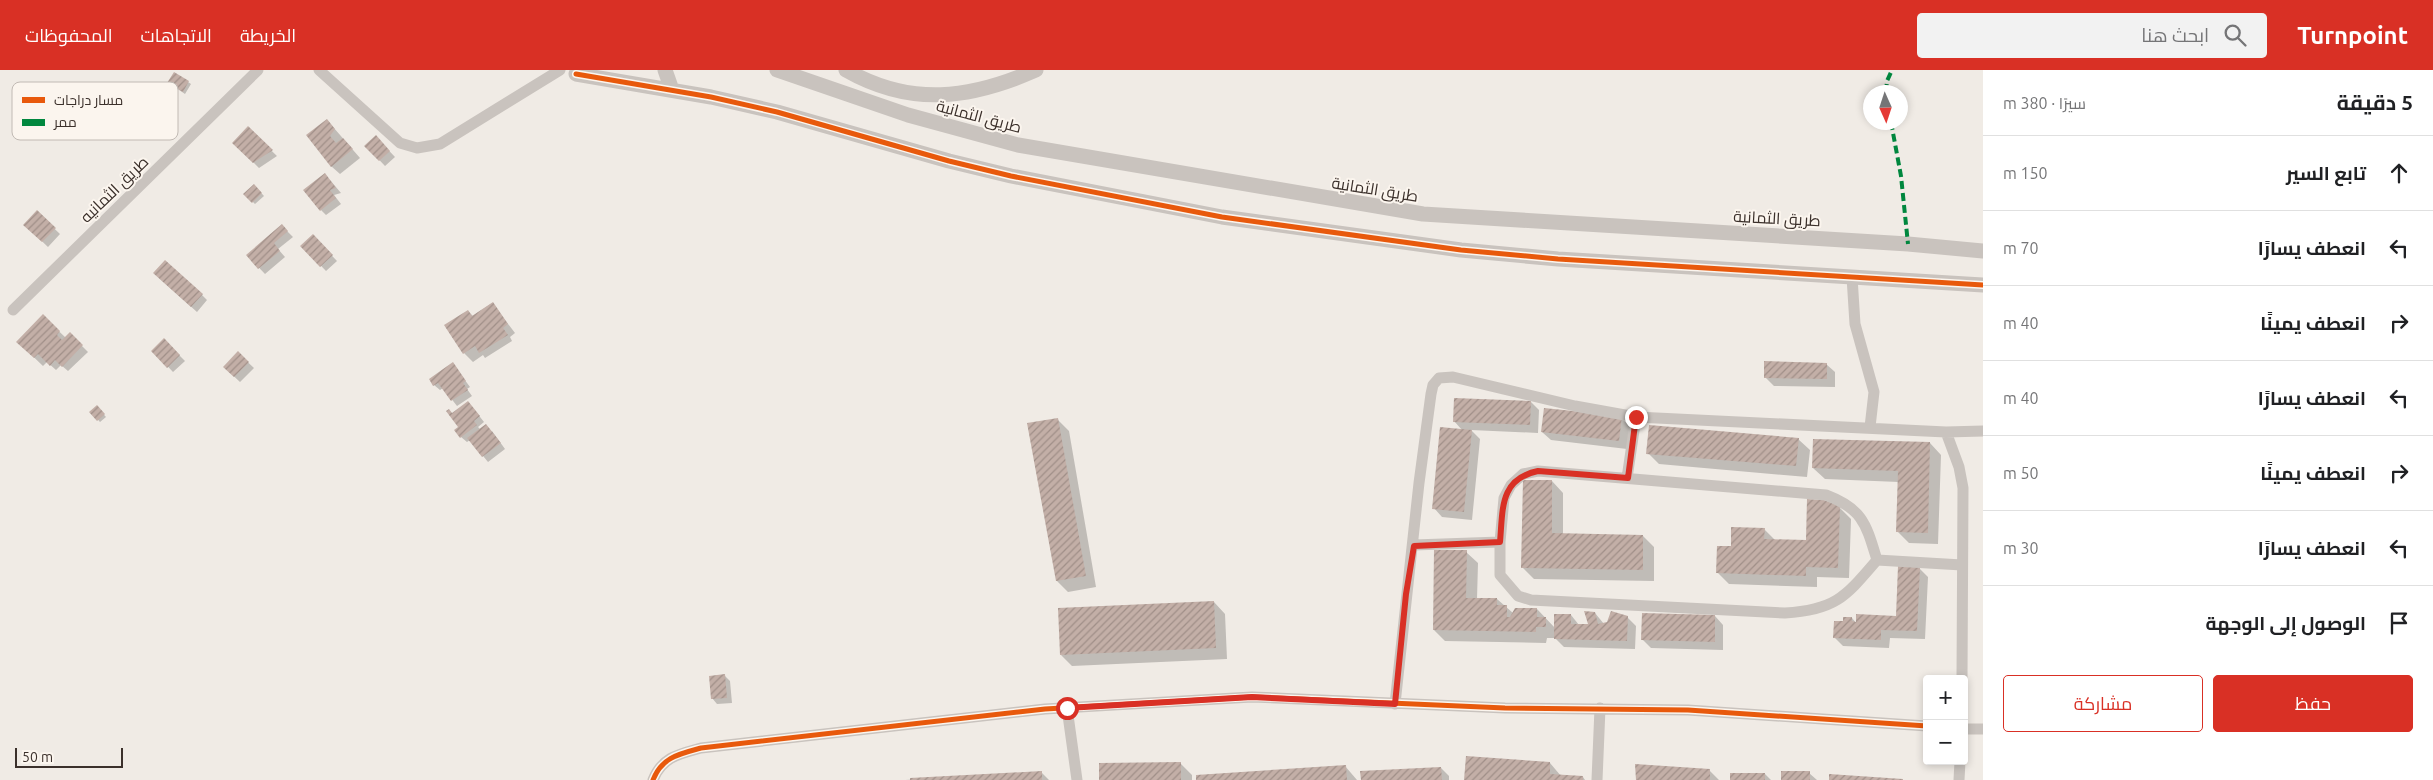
<!DOCTYPE html>
<html lang="ar">
<head>
<meta charset="utf-8">
<style>
	body { margin:0; font-family:Ubuntu,Cairo,sans-serif; background:#f2f2f2; color:#202124; direction:rtl }
	.controls { position:absolute; right:15px; bottom:15px; display:grid; overflow:hidden; border-radius:5px; box-shadow:0 2px 8px #0003 }
	.controls button { width:45px; height:45px; display:grid; place-items:center; padding:0; border:0; border-bottom:1px solid #e0e0e0; background:#fff; color:#202124; font:25px sans-serif }
	.compass { position:absolute; left:1863px; top:15px; width:45px; height:45px; border-radius:50%; background:#fff; box-shadow:0 2px 8px #0003; rotate:177deg }
	.scale { position:absolute; left:15px; bottom:12px; width:108px; box-sizing:border-box; padding-left:5px; border:2px solid #3b302b; border-top:0; font-size:14px; line-height:18px; white-space:nowrap; color:#3b302b; -webkit-text-stroke:4px #fbf5ee; paint-order:stroke }
	.stop { position:absolute; width:15px; height:15px; margin:-11px; border:4px solid #d93025; border-radius:50%; background:#fff }
	.stop.end { background:#d93025; border-color:#fff; box-shadow:0 1px 5px #0008 }
	.list { margin:0; padding:0; list-style:none }
	h2 { display:flex; justify-content:space-between; align-items:center; height:65px; margin:0; padding:0 20px; font-size:21px }
	h2 small { font-size:16px; font-weight:400; color:#757577 }
	.list li { display:grid; grid-template-columns:32px 1fr auto; gap:15px; align-items:center; box-sizing:border-box; height:75px; padding:0 20px; border-top:1px solid #e0e0e0 }
	.list b { display:block; font-size:19px; white-space:nowrap }
	.list em { font-size:16px; font-style:normal; color:#757577 }
	.actions { display:flex; gap:10px; padding:15px 20px }
	.actions a { flex:1; padding:11px 0; border:1px solid #d93025; border-radius:5px; text-align:center; font-size:18px; color:#d93025 }
	.actions .main { background:#d93025; color:#fff }
	.icon { flex:none; width:28px; height:28px; fill:none; stroke:currentColor; stroke-width:2; stroke-linecap:round; stroke-linejoin:round }
	.map { position:relative; flex:none; width:1983px; height:710px; overflow:hidden; direction:ltr }
	header { display:flex; align-items:center; gap:30px; box-sizing:border-box; height:70px; padding:0 25px; background:#d93025; color:#fff }
	header strong { font-size:24px }
	nav { display:flex; gap:28px; margin-inline-start:auto; font-size:18px }
	.search { width:350px; height:45px; background:#f2f2f2; display:flex; align-items:center; gap:12px; box-sizing:border-box; padding:0 18px; border-radius:5px; color:#757577; font-size:19px }
	main { display:flex }
	aside { flex:1; background:#fff }
	.map>svg:first-child { display:block }
	.shadow { fill:#0003 }
	.building { fill:url(#building-hatch) }
	.lines { fill:none; stroke-linecap:round; stroke-linejoin:round }
	.minor { stroke:#c9c3be; stroke-width:11 }
	.tertiary { stroke:#c9c3be; stroke-width:15 }
	.quiet { stroke:#00873e; stroke-width:4; stroke-dasharray:8 4; stroke-linecap:butt }
	.cycleway-casing { stroke:#fbf5ee; stroke-width:8 }
	.cycleway { stroke:#e8590c; stroke-width:5 }
	.route { stroke:#d93025; stroke-width:6 }
	.labels { text-anchor:middle; stroke-width:4; stroke-linejoin:round; paint-order:stroke }
	.street-label { font-size:16px; fill:#3b302b; stroke:#fbf5ee }
	.key { fill:#fbf5ee; stroke:#c1bab4; stroke-width:1 }
	.key-label { font-size:14px; fill:#3b302b }
</style>
</head>
<body>
<header>
<strong>Turnpoint</strong>
<div class="search"><svg class="icon" aria-label="search" viewBox="0 0 24 24"><circle cx="10" cy="10" r="6"/><path d="M15 15l6 6"/></svg>ابحث هنا</div>
<nav><a>الخريطة</a><a>الاتجاهات</a><a>المحفوظات</a></nav>
</header>
<main>
<aside>
<h2>5 دقيقة<small>سيرًا · 380 m</small></h2>
<ul class="list">
<li><svg class="icon" aria-label="ahead" viewBox="0 0 24 24"><path d="M12 20V5M6 11l6-6 6 6"/></svg><div><b>تابع السير</b></div><em>150 m</em></li>
<li><svg class="icon" aria-label="left" viewBox="0 0 24 24"><path d="M17 20v-9H6M10 6l-5 5 5 5"/></svg><div><b>انعطف يسارًا</b></div><em>70 m</em></li>
<li><svg class="icon" aria-label="right" viewBox="0 0 24 24"><path d="M7 20v-9h11M14 6l5 5-5 5"/></svg><div><b>انعطف يمينًا</b></div><em>40 m</em></li>
<li><svg class="icon" aria-label="left" viewBox="0 0 24 24"><path d="M17 20v-9H6M10 6l-5 5 5 5"/></svg><div><b>انعطف يسارًا</b></div><em>40 m</em></li>
<li><svg class="icon" aria-label="right" viewBox="0 0 24 24"><path d="M7 20v-9h11M14 6l5 5-5 5"/></svg><div><b>انعطف يمينًا</b></div><em>50 m</em></li>
<li><svg class="icon" aria-label="left" viewBox="0 0 24 24"><path d="M17 20v-9H6M10 6l-5 5 5 5"/></svg><div><b>انعطف يسارًا</b></div><em>30 m</em></li>
<li><svg class="icon" aria-label="arrive" viewBox="0 0 24 24"><path d="M6 21V4h12l-3 4 3 4H6"/></svg><div><b>الوصول إلى الوجهة</b></div></li>
</ul>
<div class="actions"><a class="main">حفظ</a><a>مشاركة</a></div>
</aside>
<div class="map">
<svg width="1983" height="710" viewBox="0 0 1983 710">
	<defs>
		<pattern id="building-hatch" width="6" height="6" patternUnits="userSpaceOnUse" patternTransform="scale(1.25)"><rect width="6" height="6" fill="#c3afa7"/><path d="M-1 1l2-2M0 6l6-6M5 7l2-2" fill="none" stroke="#a08f88"/></pattern>
	</defs>
	<rect width="100%" height="100%" fill="#f0ebe5"/>
	<path class="shadow" d="M 188,12 L 191,14 L 185,24 L 169,13 Z
		M 327,50 L 360,88 L 340,104 L 331,96 Z
		M 248,58 L 277,86 L 259,98 L 234,73 Z
		M 376,67 L 395,87 L 385,96 L 366,76 Z
		M 330,110 L 341,123 L 334,125 L 341,134 L 326,145 L 321,140 Z
		M 254,115 L 264,126 L 255,134 L 245,124 Z
		M 37,142 L 60,164 L 48,177 L 25,155 Z
		M 287,161 L 293,167 L 278,179 L 285,187 L 265,204 L 247,185 Z
		M 313,166 L 337,191 L 326,201 L 302,176 Z
		M 160,209 L 202,225 L 207,230 L 197,242 Z
		M 492,233 L 515,263 L 510,267 L 512,271 L 485,288 L 483,285 L 473,292 L 464,283 L 446,256 L 468,241 L 473,246 Z
		M 43,246 L 66,268 L 70,264 L 88,282 L 68,301 L 61,295 L 56,300 L 47,292 L 43,296 L 18,272 Z
		M 164,270 L 185,291 L 173,302 L 153,281 Z
		M 238,283 L 254,298 L 240,312 L 224,297 Z
		M 453,294 L 470,317 L 467,319 L 472,326 L 457,336 L 443,318 L 440,320 L 434,315 Z
		M 1826,294 L 1835,302 L 1835,317 L 1774,316 L 1765,307 Z
		M 1531,332 L 1539,340 L 1538,363 L 1471,360 L 1480,369 L 1472,450 L 1442,447 L 1434,438 L 1462,360 L 1454,351 Z
		M 97,337 L 106,347 L 100,352 L 91,342 Z
		M 473,338 L 484,352 L 478,357 L 481,360 L 492,361 L 505,379 L 488,392 L 470,370 L 467,372 L 461,367 L 460,357 L 452,344 Z
		M 1621,348 L 1630,356 L 1627,379 L 1551,370 L 1542,362 Z
		M 1057,349 L 1069,361 L 1096,517 L 1068,522 L 1057,511 Z
		M 1798,369 L 1810,380 L 1807,407 L 1659,394 L 1648,383 Z
		M 1930,373 L 1941,385 L 1938,474 L 1909,473 L 1897,461 L 1899,412 L 1825,409 L 1813,398 Z
		M 1552,411 L 1563,423 L 1563,465 L 1643,466 L 1654,477 L 1654,511 L 1534,509 L 1522,497 Z
		M 1839,437 L 1851,449 L 1849,508 L 1817,507 L 1817,517 L 1729,514 L 1718,503 L 1732,478 L 1764,459 L 1776,471 L 1807,471 Z
		M 1466,482 L 1478,493 L 1477,529 L 1497,529 L 1513,543 L 1537,539 L 1555,558 L 1571,545 L 1579,555 L 1590,555 L 1595,543 L 1604,554 L 1627,547 L 1636,556 L 1635,579 L 1564,577 L 1555,568 L 1547,568 L 1546,573 L 1445,571 L 1434,560 Z
		M 1919,498 L 1928,507 L 1925,569 L 1890,568 L 1889,578 L 1843,576 L 1835,568 L 1845,553 L 1852,548 L 1857,554 L 1897,547 Z
		M 1214,532 L 1225,544 L 1227,589 L 1072,596 L 1061,585 Z
		M 1715,546 L 1723,555 L 1723,580 L 1651,578 L 1643,570 Z
		M 725,606 L 730,611 L 732,633 L 717,634 L 712,628 Z
		M 1180,693 L 1192,705 L 1192,710 L 1100,710 Z
		M 1550,693 L 1561,706 L 1583,707 L 1585,710 L 1465,710 Z
		M 1345,696 L 1357,710 L 1197,710 Z
		M 1441,698 L 1449,706 L 1449,710 L 1362,710 Z
		M 1709,700 L 1719,710 L 1637,710 Z
		M 1041,702 L 1049,710 L 905,710 Z
		M 1809,703 L 1817,710 L 1782,710 Z
		M 1765,704 L 1771,710 L 1732,710 Z"/>
	<path class="building" d="M 174,2 L 189,11 L 183,22 L 167,13 Z
		M 327,49 L 335,59 L 330,66 L 336,73 L 343,68 L 353,79 L 331,97 L 306,65 Z
		M 248,56 L 273,80 L 253,93 L 232,73 Z
		M 376,65 L 390,81 L 379,91 L 364,76 Z
		M 325,103 L 336,118 L 330,120 L 336,128 L 320,141 L 303,120 Z
		M 254,114 L 262,123 L 252,133 L 243,124 Z
		M 37,140 L 56,158 L 42,172 L 23,155 Z
		M 282,154 L 288,161 L 274,173 L 280,181 L 258,199 L 246,185 Z
		M 313,164 L 333,185 L 320,197 L 300,176 Z
		M 165,190 L 203,224 L 191,237 L 153,203 Z
		M 493,232 L 508,254 L 503,258 L 508,265 L 479,283 L 475,276 L 463,284 L 444,255 L 468,240 L 472,246 Z
		M 43,244 L 60,261 L 57,265 L 62,270 L 70,262 L 83,275 L 62,297 L 55,290 L 50,296 L 38,284 L 34,288 L 16,272 Z
		M 164,268 L 180,285 L 167,298 L 151,281 Z
		M 238,281 L 249,292 L 234,307 L 223,297 Z
		M 1764,291 L 1827,293 L 1827,309 L 1764,308 Z
		M 453,292 L 466,311 L 463,313 L 468,320 L 451,331 L 438,313 L 433,316 L 429,309 Z
		M 1454,328 L 1531,331 L 1530,355 L 1453,352 Z
		M 468,331 L 480,346 L 474,351 L 477,355 L 460,368 L 454,360 L 458,357 L 446,341 L 449,339 L 452,343 Z
		M 97,335 L 105,344 L 97,351 L 89,342 Z
		M 1544,338 L 1622,346 L 1619,371 L 1541,362 Z
		M 1058,348 L 1086,506 L 1056,511 L 1027,353 Z
		M 486,354 L 501,373 L 482,387 L 467,368 Z
		M 1649,355 L 1799,368 L 1796,396 L 1646,384 Z
		M 1440,357 L 1472,360 L 1464,442 L 1432,439 Z
		M 1813,369 L 1930,372 L 1928,463 L 1896,462 L 1898,401 L 1812,398 Z
		M 1523,410 L 1552,410 L 1552,463 L 1643,465 L 1643,500 L 1521,498 Z
		M 1807,429 L 1824,430 L 1840,436 L 1838,498 L 1806,497 L 1806,506 L 1716,503 L 1717,476 L 1731,476 L 1731,457 L 1765,458 L 1764,469 L 1806,470 Z
		M 1434,480 L 1467,480 L 1466,528 L 1497,528 L 1497,535 L 1507,535 L 1507,547 L 1510,547 L 1515,538 L 1537,538 L 1537,547 L 1546,547 L 1546,557 L 1536,557 L 1536,562 L 1433,560 Z
		M 1898,496 L 1920,497 L 1917,561 L 1881,560 L 1881,570 L 1833,568 L 1834,551 L 1843,551 L 1843,547 L 1852,547 L 1852,551 L 1856,552 L 1856,544 L 1896,546 Z
		M 1214,531 L 1216,578 L 1060,585 L 1058,538 Z
		M 1584,541 L 1595,542 L 1598,554 L 1607,552 L 1611,541 L 1628,546 L 1627,571 L 1554,569 L 1554,544 L 1571,544 L 1571,554 L 1588,554 Z
		M 1642,543 L 1715,545 L 1715,572 L 1641,570 Z
		M 725,604 L 727,628 L 711,629 L 709,606 Z
		M 1466,686 L 1550,692 L 1550,704 L 1583,706 L 1583,710 L 1464,710 Z
		M 1181,692 L 1181,710 L 1099,710 L 1099,693 Z
		M 1635,694 L 1710,699 L 1710,710 L 1636,710 Z
		M 1346,695 L 1347,710 L 1196,710 L 1196,705 Z
		M 1441,697 L 1442,710 L 1361,710 L 1360,701 Z
		M 1042,701 L 1042,710 L 910,710 L 910,708 Z
		M 1781,701 L 1810,701 L 1810,710 L 1781,710 Z
		M 1730,703 L 1765,703 L 1765,710 L 1730,710 Z
		M 1829,704 L 1903,709 L 1903,710 L 1829,710 Z"/>
	<g class="lines">
		<path class="minor" d="M 319,0 L 400,73 L 417,78 L 440,74 L 560,0
			M 1852,207 L 1855,254 L 1874,322 L 1870,357
			M 13,240 L 258,0
			M 1946,362 L 1959,397 L 1963,418 L 1962,609
			M 1538,401 L 1826,425 C 1863,439 1866,454 1877,490 C 1846,526 1836,540 1785,543 L 1531,530 L 1518,526 L 1500,505 L 1500,472 L 1504,428 L 1511,415 L 1523,404 Z
			M 1627,408 L 1636,347
			M 1414,475 L 1500,472
			M 1877,490 L 1962,495
			M 1395,634 L 1419,413 L 1431,324 L 1433,315 L 1439,308 L 1453,307 L 1575,336 L 1636,347 L 1946,362 L 1983,361
			M 1067,638 L 1077,710
			M 1964,659 L 1983,659
			M 653,710 C 662,687 679,684 701,678 L 1045,639 L 1252,627 L 1505,638 L 1688,640 L 1927,656
			M 1597,710 L 1600,638
			M 1959,710 L 1960,691"/>
		<path class="tertiary" d="M 665,0 L 672,20
			M 777,0 L 908,45 L 1018,75 L 1423,144 L 1908,174 L 1983,181
			M 846,0 C 911,37 970,29 1036,0
			M 576,4 L 711,27 L 777,42 L 949,91 L 1011,106 L 1222,147 L 1461,180 L 1558,189 L 1983,215"/>
		<path class="quiet" d="M 1886,22 L 1887,11 L 1892,0
			M 1891,52 L 1901,106 L 1908,174"/>
		<g class="cycleway-casing">
			<path id="cycleway" d="M 576,4 L 711,27 L 777,42 L 949,91 L 1011,106 L 1222,147 L 1461,180 L 1558,189 L 1983,215
				M 653,710 C 662,687 679,684 701,678 L 1045,639 L 1252,627 L 1505,638 L 1688,640 L 1927,656"/>
		</g>
		<use href="#cycleway" class="cycleway"/>
	</g>
	<g class="lines">
		<path class="route" d="M 1067,638 L 1252,627 L 1395,634 L 1406,524 L 1414,476 L 1500,472 C 1503,440 1499,409 1538,401 L 1628,408 L 1636,347"/>
	</g>
	<g class="labels">
		<g class="street-label">
			<text transform="translate(979 46) rotate(15)" y="6">طريق الثمانية</text>
			<text transform="translate(114 119) rotate(-44)" y="6">طريق الثمانيه</text>
			<text transform="translate(1375 119) rotate(9)" y="6">طريق الثمانية</text>
			<text transform="translate(1777 148) rotate(3)" y="6">طريق الثمانية</text>
		</g>
	</g>
	<rect x="12" y="12" width="166" height="58" rx="8" class="key"/>
	<rect x="22" y="27" width="23" height="6" fill="#e8590c"/>
	<rect x="22" y="49" width="23" height="7" fill="#00873e"/>
	<g class="key-label">
		<text x="54" y="35">مسار دراجات</text>
		<text x="54" y="57">ممر</text>
	</g>
</svg>
<div class="controls">
<button>+</button>
<button>−</button>
</div>
<svg class="compass" viewBox="-18 -18 36 36"><path d="M0-13l5 13h-10z" fill="#e53935"/><path d="M0 13l5-13h-10z" fill="#757577"/></svg>
<div class="scale">50 m</div>
<div class="stop" style="left:1067px;top:638px"></div>
<div class="stop end" style="left:1636px;top:347px"></div>
</div>
</main>
</body>
</html>
